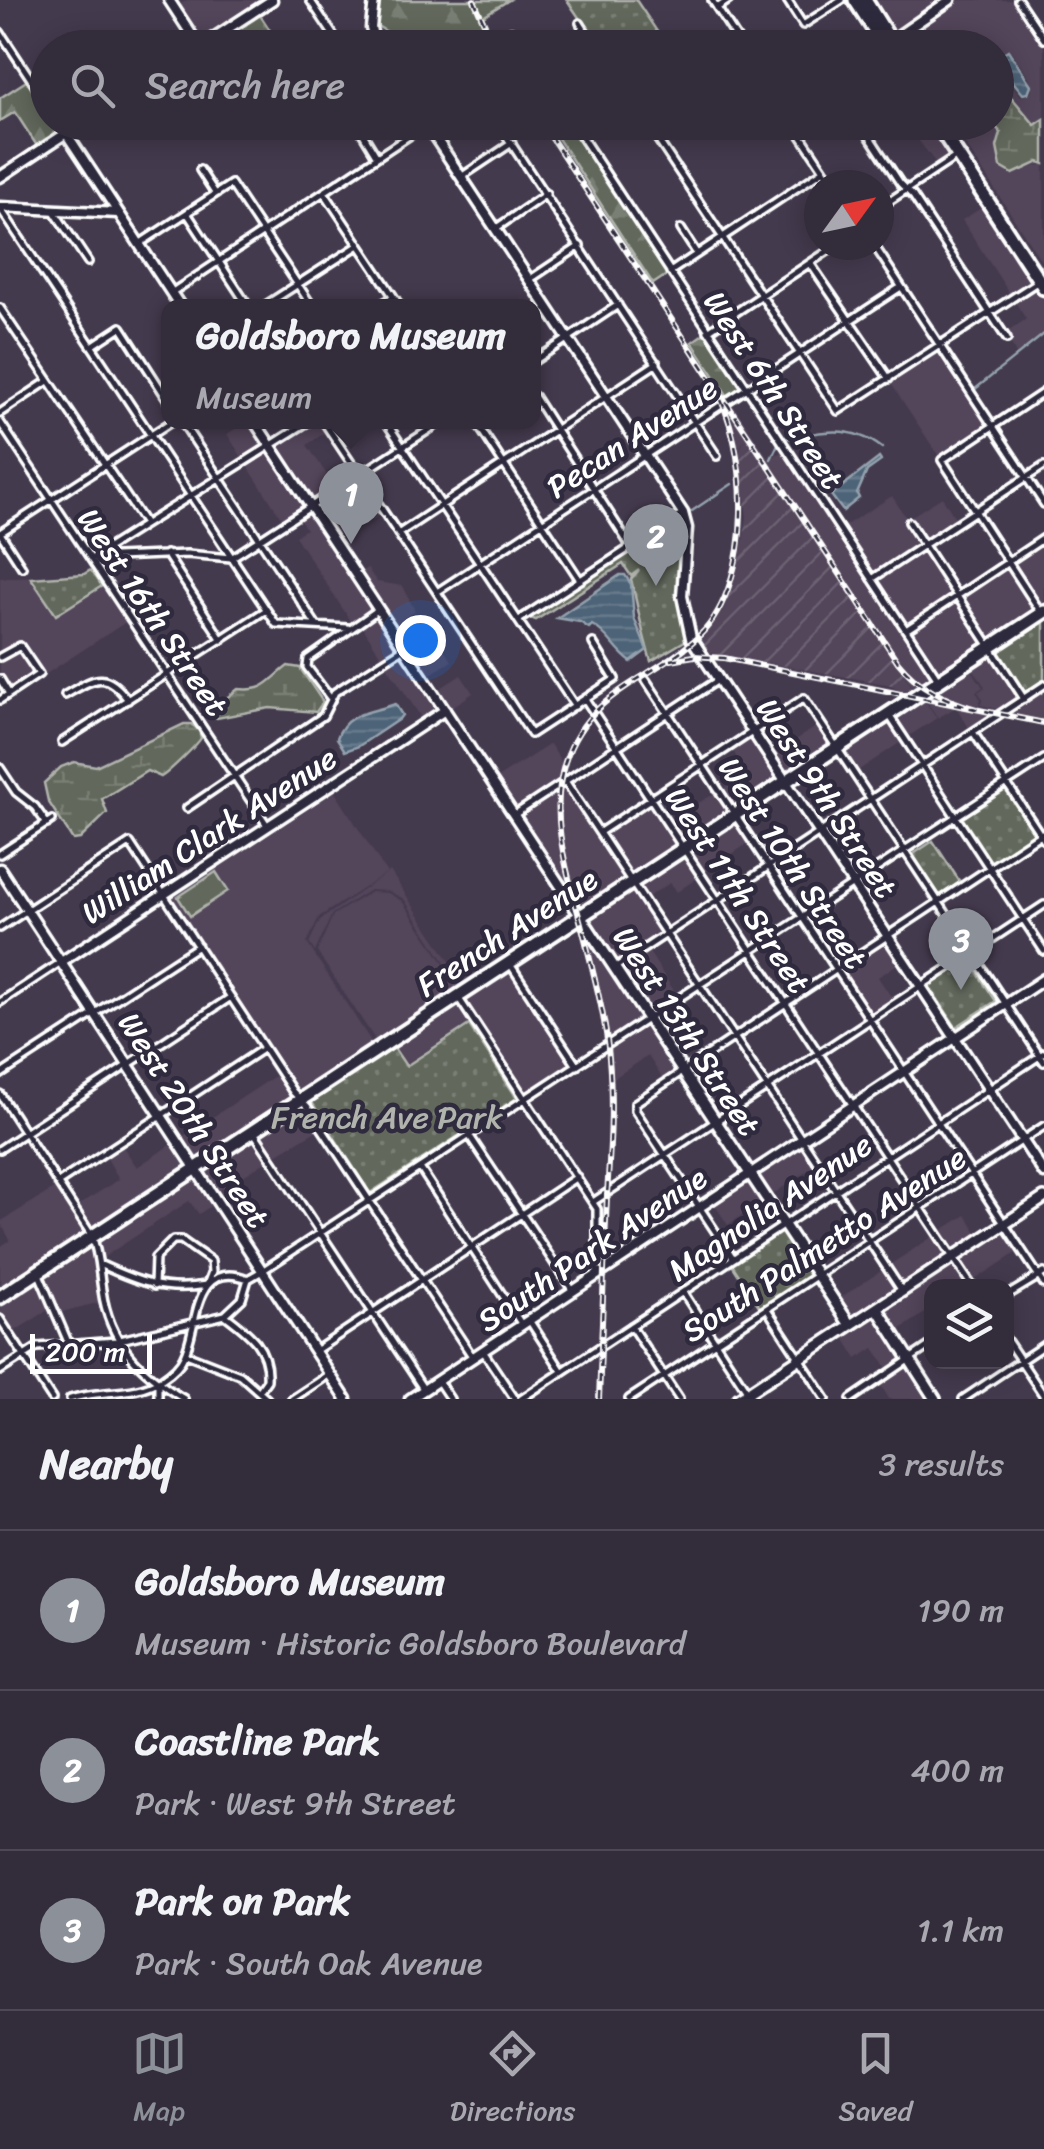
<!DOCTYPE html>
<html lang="en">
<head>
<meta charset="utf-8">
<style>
	body { margin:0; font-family:Sriracha,sans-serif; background:#3e3845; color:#f1f3f6 }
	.controls { position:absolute; right:30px; bottom:30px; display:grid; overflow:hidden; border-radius:20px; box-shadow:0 5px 25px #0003 }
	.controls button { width:90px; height:90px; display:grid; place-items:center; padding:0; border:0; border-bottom:2px solid #4e4854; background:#332c3a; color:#f1f3f6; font:50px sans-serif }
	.compass { position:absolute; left:804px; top:170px; width:90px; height:90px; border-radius:50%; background:#332c3a; box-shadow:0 5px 25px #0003; rotate:57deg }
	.scale { position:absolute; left:30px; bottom:25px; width:122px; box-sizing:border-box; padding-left:10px; border:5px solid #fff; border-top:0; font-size:28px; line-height:35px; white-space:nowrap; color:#fff; -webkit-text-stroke:8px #2f2a3d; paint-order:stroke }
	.you { position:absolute; left:420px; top:640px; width:35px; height:35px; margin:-25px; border:8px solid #fff; border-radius:50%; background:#1a73e8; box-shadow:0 0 0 15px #1a73e833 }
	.badge { display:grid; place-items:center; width:65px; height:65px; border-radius:50%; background:#8c9099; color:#fff; font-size:32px; font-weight:700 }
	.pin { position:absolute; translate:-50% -82px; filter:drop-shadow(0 2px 5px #0008) }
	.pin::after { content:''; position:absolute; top:52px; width:35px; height:30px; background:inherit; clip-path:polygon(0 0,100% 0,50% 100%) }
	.popup { position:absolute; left:161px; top:299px; width:380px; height:130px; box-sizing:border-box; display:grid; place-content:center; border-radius:20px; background:#332c3a; filter:drop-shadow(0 2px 8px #0005); font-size:32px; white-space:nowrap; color:#a9a7af }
	.popup b { font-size:38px; color:#f1f3f6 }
	.popup::after { content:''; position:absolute; left:50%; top:100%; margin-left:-20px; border:20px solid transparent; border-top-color:#332c3a }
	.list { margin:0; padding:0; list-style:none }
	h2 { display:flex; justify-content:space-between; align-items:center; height:130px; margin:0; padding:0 40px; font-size:42px }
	h2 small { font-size:32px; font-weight:400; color:#a9a7af }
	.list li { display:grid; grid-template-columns:65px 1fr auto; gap:30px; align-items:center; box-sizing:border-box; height:160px; padding:0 40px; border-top:2px solid #4e4854 }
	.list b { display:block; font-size:38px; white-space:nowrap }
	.list p { margin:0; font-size:32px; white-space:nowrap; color:#a9a7af }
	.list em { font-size:32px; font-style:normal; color:#a9a7af }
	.icon { flex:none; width:55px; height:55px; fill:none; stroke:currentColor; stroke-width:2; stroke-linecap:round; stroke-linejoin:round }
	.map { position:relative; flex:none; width:1044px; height:1399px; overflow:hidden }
	.search { position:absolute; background:#332c3a; box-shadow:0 5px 25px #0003; left:30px; right:30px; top:30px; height:110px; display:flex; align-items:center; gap:25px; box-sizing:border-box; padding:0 35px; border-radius:55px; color:#a9a7af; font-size:38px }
	.sheet { height:610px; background:#332c3a }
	nav { display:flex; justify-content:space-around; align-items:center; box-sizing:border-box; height:140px; border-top:2px solid #4e4854; background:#332c3a; font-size:28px; color:#a9a7af }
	nav a { display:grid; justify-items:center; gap:5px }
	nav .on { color:#8c9099 }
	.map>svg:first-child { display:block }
	.built { fill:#52455a }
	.industrial { fill:url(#industrial-furrows) }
	.forest { fill:url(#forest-firs); stroke:#b0b4ad; stroke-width:2.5 }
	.wetland { fill:url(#wetland-marsh); stroke:#b0b4ad; stroke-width:2.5 }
	.park { fill:url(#park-dots); stroke:#b0b4ad; stroke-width:2.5 }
	.pitch { fill:#62685b; stroke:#b0b4ad; stroke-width:2.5 }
	.water { fill:url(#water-rules); stroke:#94a2ae; stroke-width:2.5 }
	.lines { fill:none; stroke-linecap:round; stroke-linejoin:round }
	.stream { stroke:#94a2ae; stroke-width:2.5 }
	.minor-casing { stroke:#fff; stroke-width:12 }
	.tertiary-casing { stroke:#fff; stroke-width:15 }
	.secondary-casing { stroke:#fff; stroke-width:16 }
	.primary-casing { stroke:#fff; stroke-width:19 }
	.minor { stroke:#2f2a3d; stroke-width:5 }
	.tertiary { stroke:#2f2a3d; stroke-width:8 }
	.secondary { stroke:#2f2a3d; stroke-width:9 }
	.primary { stroke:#2f2a3d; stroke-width:11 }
	.rail-casing { stroke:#fff; stroke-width:6 }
	.rail { stroke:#2f2a3d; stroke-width:2.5; stroke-dasharray:8; stroke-linecap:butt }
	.labels { text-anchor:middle; stroke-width:9; stroke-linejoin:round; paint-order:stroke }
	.street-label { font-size:32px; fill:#fff; stroke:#2f2a3d }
	.park-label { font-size:32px; fill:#b0b4ad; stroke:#2f2a3d }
</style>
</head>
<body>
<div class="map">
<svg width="1044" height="1399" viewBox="0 0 1044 1399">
	<defs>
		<pattern id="industrial-furrows" width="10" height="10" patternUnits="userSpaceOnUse" patternTransform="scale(2.5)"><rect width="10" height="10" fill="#52455a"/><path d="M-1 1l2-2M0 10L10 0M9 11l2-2" fill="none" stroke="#6c6173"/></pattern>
		<pattern id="forest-firs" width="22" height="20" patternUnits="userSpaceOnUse" patternTransform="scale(2.5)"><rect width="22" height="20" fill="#62685b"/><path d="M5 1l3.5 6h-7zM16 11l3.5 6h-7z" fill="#7a7f74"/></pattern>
		<pattern id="wetland-marsh" width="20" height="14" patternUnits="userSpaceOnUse" patternTransform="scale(2.5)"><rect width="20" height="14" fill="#62685b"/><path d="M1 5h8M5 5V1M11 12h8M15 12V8" fill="none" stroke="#7a7f74"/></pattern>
		<pattern id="park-dots" width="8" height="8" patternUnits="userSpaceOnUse" patternTransform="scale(2.5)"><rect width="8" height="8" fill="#62685b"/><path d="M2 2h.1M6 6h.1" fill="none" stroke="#7a7f74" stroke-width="1.8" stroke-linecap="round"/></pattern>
		<pattern id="water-rules" width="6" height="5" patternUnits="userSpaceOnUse" patternTransform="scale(2.5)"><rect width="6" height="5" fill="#4d6478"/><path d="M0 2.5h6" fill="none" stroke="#687b8c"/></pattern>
	</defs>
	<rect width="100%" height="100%" fill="#443a4e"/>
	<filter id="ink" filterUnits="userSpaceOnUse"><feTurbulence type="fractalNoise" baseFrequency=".01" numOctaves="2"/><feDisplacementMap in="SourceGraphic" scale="20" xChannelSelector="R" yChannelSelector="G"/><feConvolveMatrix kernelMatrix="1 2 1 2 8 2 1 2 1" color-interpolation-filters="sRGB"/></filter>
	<g filter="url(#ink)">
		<path class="built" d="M 187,0 L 268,0 L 200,43 L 176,7 Z
			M 871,0 L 934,0 L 938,5 L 894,36 Z
			M 954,0 L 1015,0 L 1044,44 L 1044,119 L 1035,126 L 1005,86 L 997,80 L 997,69 L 1001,69 L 1021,96 L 1028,95 L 1032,90 L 1029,77 L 1009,48 L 997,55 L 996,48 L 902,47 L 897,39 Z
			M 905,123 L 932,123 L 954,156 L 938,166 Z
			M 954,127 L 963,133 L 996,127 L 1032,167 L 1044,164 L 1044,265 Z
			M 986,205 L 1036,280 L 1011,296 L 962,220 Z
			M 1038,283 L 1044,292 L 1044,336 L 1016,354 L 1006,333 L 1026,319 L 1013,299 Z
			M 940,349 L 990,426 L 940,458 L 890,382 Z
			M 731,402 L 769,459 L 784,450 L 934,676 L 914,689 L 747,436 L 737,452 Z
			M 246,422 L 252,422 L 267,444 L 243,459 L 227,434 Z
			M 313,422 L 321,422 L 327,431 L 307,445 L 336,488 L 312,504 L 273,445 Z
			M 269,447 L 308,506 L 284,522 L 245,462 Z
			M 358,479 L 382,514 L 363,526 L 358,520 L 333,536 L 315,507 Z
			M 892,496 L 907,519 L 942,497 L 957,521 L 925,542 L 911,519 L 907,520 L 921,545 L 873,576 L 841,528 Z
			M 311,510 L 375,608 L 352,623 L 295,536 L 306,529 L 298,518 Z
			M 1044,541 L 1044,604 L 1041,607 L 1011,562 Z
			M 923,548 L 954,595 L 906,627 L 875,579 Z
			M 93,565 L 129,620 L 0,704 L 0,578 L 83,573 Z
			M 1007,565 L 1037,609 L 989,640 L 960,596 Z
			M 367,568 L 377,582 L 403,586 L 415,611 L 393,626 L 358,574 Z
			M 956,599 L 985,643 L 938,674 L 909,630 Z
			M 378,612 L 401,647 L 383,659 L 360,623 Z
			M 434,634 L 452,661 L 426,677 L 409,651 Z
			M 699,646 L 707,654 L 890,687 L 902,693 L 913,690 L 905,695 L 707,658 Z
			M 403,651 L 442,710 L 424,722 L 385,663 Z
			M 990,655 L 1019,695 L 997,709 L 980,705 L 983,699 L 978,692 L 985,687 L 972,667 Z
			M 971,669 L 983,687 L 976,692 L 981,699 L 978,706 L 997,711 L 1021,698 L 971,731 L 956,707 L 938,718 L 925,699 Z
			M 461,675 L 473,693 L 448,710 L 436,691 Z
			M 1044,688 L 1044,728 L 1039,720 L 1006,713 Z
			M 925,701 L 937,718 L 906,738 L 893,718 Z
			M 888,722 L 904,740 L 856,772 L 845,750 Z
			M 819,725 L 831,744 L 785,774 L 772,755 Z
			M 753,734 L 781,777 L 733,808 L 721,790 L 747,774 L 731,748 Z
			M 550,744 L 570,775 L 514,812 L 494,780 Z
			M 564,784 L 627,878 L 580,910 L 517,815 Z
			M 335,792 L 387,873 L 319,917 L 307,943 L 372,1043 L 298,1091 L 171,898 Z
			M 717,792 L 729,811 L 682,842 L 668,821 Z
			M 650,801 L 678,845 L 631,875 L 603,832 Z
			M 737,823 L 750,842 L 703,874 L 689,853 Z
			M 686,857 L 699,877 L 677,892 L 670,883 L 646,898 L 639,888 Z
			M 390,871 L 465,984 L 407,1023 L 446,996 L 447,971 L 444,961 L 404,899 L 388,891 L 370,890 L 332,914 L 315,952 L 309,943 L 320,920 Z
			M 635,890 L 664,933 L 616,965 L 588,922 Z
			M 371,892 L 388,893 L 402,901 L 443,962 L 445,971 L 445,996 L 376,1041 L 317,952 L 333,915 Z
			M 584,924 L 646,1019 L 606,1045 L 580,926 Z
			M 886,943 L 899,963 L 878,977 L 892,998 L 870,1014 L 843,971 Z
			M 647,949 L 678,997 L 650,1016 L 618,968 Z
			M 512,971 L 573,1066 L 528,1095 L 465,1003 Z
			M 461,1005 L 477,1029 L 468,1024 L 406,1064 L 396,1048 Z
			M 648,1022 L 680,1070 L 664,1081 L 648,1056 L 611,1080 L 607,1049 Z
			M 278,1074 L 294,1097 L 194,1162 L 179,1139 Z
			M 305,1107 L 319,1129 L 273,1157 L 260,1137 Z
			M 256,1139 L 269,1160 L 214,1194 L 202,1174 Z
			M 175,1142 L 190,1165 L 90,1229 L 76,1207 L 119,1179 L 105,1155 L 121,1144 L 137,1167 Z
			M 801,1143 L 816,1165 L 769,1197 L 754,1174 Z
			M 750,1176 L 765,1200 L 728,1225 L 712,1201 Z
			M 198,1177 L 215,1203 L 199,1214 L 189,1201 L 101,1259 L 97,1242 Z
			M 56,1184 L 86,1232 L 0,1288 L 0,1247 L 10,1240 L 0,1222 L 55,1188 Z
			M 966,1215 L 980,1237 L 954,1255 L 939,1232 Z
			M 1003,1227 L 1019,1251 L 972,1282 L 956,1258 Z
			M 935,1235 L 950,1257 L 902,1288 L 888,1266 Z
			M 93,1245 L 101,1302 L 58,1313 L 44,1277 Z
			M 952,1261 L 968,1285 L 932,1286 L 931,1309 L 895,1333 L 880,1308 Z
			M 884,1269 L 898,1291 L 851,1322 L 837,1300 Z
			M 40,1280 L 50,1309 L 12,1333 L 0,1315 L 0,1305 Z
			M 876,1311 L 906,1359 L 889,1371 L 874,1348 L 857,1359 L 841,1333 Z
			M 908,1362 L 932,1399 L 889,1399 L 879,1382 Z"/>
		<path class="industrial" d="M 746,437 L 913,688 L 902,691 L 891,685 L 707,652 L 699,643 L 725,607 L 739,564 L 747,517 L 738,453 Z"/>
		<path class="forest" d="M 376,0 L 509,0 L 483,16 L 498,47 L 412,47 L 374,24 Z
			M 28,80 L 47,109 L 48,122 L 56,123 L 63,133 L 39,149 L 15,112 L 0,121 L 0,98 Z
			M 548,123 L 569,123 L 668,274 L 653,284 Z
			M 706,332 L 744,388 L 729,398 L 692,342 Z"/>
		<path class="wetland" d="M 997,80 L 1035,125 L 1044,119 L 1044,164 L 1039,162 L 1013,174 L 1001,167 L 997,147 L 1001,133 L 996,127 L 963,133 L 951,123 L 996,122 Z
			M 288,666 L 300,668 L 323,702 L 316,712 L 270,708 L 217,718 L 207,713 L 238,689 C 266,692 268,681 288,666 Z
			M 184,724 L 191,724 L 199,730 L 201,738 C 197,745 168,773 161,777 L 147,771 L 102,799 L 107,813 L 80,839 L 73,840 L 48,801 L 44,783 L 61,767 L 74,762 L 96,766 Z"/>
		<path class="park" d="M 567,0 L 636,0 L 664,42 L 656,47 L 599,47 Z
			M 258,12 L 277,41 L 266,47 L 201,48 Z
			M 682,516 L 684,524 L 680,523 L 643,563 L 682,524 L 679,594 L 688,639 L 651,661 C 642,633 638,607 631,579 L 639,570 L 631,576 L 623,564 L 536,620 L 527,617 Z
			M 91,570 L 102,586 L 56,615 L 31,578 L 84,574 Z
			M 1044,622 L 1044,683 L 1025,696 L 997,653 Z
			M 1006,786 L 1037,834 L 990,866 L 958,817 Z
			M 933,841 L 960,882 L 939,896 L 912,855 Z
			M 969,960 L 996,1001 L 956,1027 L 929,986 Z
			M 469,1025 L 517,1098 L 370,1193 L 311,1101 L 394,1048 L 406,1066 Z
			M 783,1228 L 814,1274 L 761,1309 L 731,1263 Z"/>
		<path class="pitch" d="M 216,872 L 228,891 L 190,916 L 178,897 Z"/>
		<path class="water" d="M 1008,50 L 1031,85 L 1028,93 L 1023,94 L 1002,68 L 997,68 L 997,57 Z
			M 879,458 L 881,461 L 867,471 L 857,494 L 859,498 L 843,511 L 831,495 Z
			M 620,575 L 625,575 L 631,584 L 634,618 L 647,650 L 631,662 C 616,652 608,633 592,625 L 589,628 L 580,622 L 557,618 Z
			M 395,704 L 402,715 L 399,719 L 359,746 L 345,751 L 337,738 C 346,711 372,713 395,704 Z"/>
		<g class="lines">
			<path class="stream" d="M 974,390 L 1044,334
				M 785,439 C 820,431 852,424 882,448
				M 771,459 L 778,444
				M 689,513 L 732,484"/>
			<g class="minor-casing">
				<path id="minor" d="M 310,0 L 342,48
					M 712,0 L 743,48
					M 787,0 L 803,25 L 842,0
					M 1018,0 L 1044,39
					M 717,8 L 729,0
					M 580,23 L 596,48
					M 511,31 L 523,48
					M 0,32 L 48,105
					M 59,122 L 66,133
					M 497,122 L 717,456
					M 572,122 L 938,679
					M 646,122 L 838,411 L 1037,282
					M 792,122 L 834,185
					M 860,122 L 900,183 L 913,196 L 1007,339
					M 377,157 L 363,134 L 378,122
					M 200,170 L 215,193
					M 461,177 L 512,143
					M 324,192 L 400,306
					M 0,208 L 276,624 L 348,628
					M 879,208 L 957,156
					M 54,211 L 88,262
					M 187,213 L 248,306
					M 495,229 L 546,194
					M 681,229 L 697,254
					M 139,244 L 231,184 L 312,306
					M 874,245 L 1044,504
					M 810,263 L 889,379
					M 670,272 L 824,170
					M 529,280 L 580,246
					M 171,293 L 427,124
					M 264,306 L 359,245
					M 378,306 L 394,297
					M 0,308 L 145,524
					M 708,331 L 837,245
					M 92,346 L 121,327 L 168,400
					M 534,361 L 618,305
					M 534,396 L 631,547
					M 0,413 L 48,381
					M 0,422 L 267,825
					M 182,422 L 317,626
					M 324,422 L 531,734 L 615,679 L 593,643
					M 386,422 L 575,706
					M 476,422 L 580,580
					M 909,522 L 1024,699
					M 0,533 L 171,422
					M 0,533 L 22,567
					M 398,534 L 657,363
					M 166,554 L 222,640
					M 95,556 L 308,422
					M 92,558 L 187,554 L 231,558 L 441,422
					M 872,579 L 1044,466
					M 437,592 L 901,287
					M 1042,614 L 942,460 L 1044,392
					M 519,620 L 683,513
					M 906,630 L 1044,538
					M 0,657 L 20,646 L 39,674 L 0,700
					M 0,679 L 9,694
					M 646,680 L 1044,1284
					M 65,695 C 95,678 105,669 128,700
					M 331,699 L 307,667 L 308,659 L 379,609
					M 585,699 L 972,1286
					M 889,715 L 1044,951
					M 973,732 L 1044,840
					M 62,742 L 266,610
					M 0,768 L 16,792 L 35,807 L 47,824
					M 565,781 L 902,1291
					M 187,808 L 323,716 L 335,692 L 404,648
					M 514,815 L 718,680
					M 600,832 L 804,698 L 1044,1062
					M 0,854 L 52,820
					M 0,928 L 130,843 L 293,1092 L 307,1106 L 472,1356
					M 510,964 L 577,1066
					M 616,967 L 1044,685
					M 460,1000 L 597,1209 L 597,1275
					M 0,1002 L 61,962
					M 0,1075 L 198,946
					M 0,1094 L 92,1236 C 99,1254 99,1271 102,1290 C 109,1342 140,1373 184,1399
					M 255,1134 L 424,1390
					M 469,1135 L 573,1291
					M 0,1149 L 231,997
					M 420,1168 L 522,1325
					M 58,1183 L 264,1048
					M 593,1202 L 1044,905
					M 733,1258 L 635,1110 L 635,1103 L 1044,832
					M 99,1264 C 138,1282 163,1292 207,1285 L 212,1272 L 211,1261 L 181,1240 L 173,1240 L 155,1258 L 154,1286
					M 39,1274 L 68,1342
					M 683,1292 L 752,1399
					M 1006,1296 L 1044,1273
					M 767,1309 L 826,1399
					M 225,1315 C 249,1333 269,1347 267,1380 L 260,1390
					M 0,1319 L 52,1399
					M 529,1320 L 562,1371
					M 631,1326 L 679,1399
					M 1006,1339 L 1044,1396
					M 315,1351 L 577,1177
					M 483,1351 L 515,1399
					M 186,1354 L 240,1375 L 267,1399
					M 0,1371 L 38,1347 L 116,1341 L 225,1315 L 242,1299 L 248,1279
					M 438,1381 L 450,1399
					M 70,1399 C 100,1389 135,1397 162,1379 C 171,1373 180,1366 184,1356 C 199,1326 192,1258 248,1279 L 262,1271 L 1044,759
					M 158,1399 L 158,1382
					M 292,1399 L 330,1374
					M 521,1399 L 1044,1053
					M 629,1399 L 1044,1126
					M 851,1399 L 932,1344
					M 963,1399 L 1044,1345"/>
			</g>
			<g class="tertiary-casing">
				<path id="tertiary" d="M 169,0 L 199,46
					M 374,0 L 371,28 L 376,48
					M 888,43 L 950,0
					M 198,48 L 272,0
					M 425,122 L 683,513 L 687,528 L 682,596 L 691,638 L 953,1035
					M 66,133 L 180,306
					M 0,177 L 83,122
					M 0,207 L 118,213
					M 255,422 L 581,917
					M 0,869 L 346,1399
					M 61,962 L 445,710
					M 958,1036 L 1044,979
					M 957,1041 L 1044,1173
					M 410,1399 L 952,1040"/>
			</g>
			<g class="secondary-casing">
				<path id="secondary" d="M 581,917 L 850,1325
					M 877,1308 L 935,1399
					M 738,1399 L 1044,1198"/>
			</g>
			<g class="primary-casing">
				<path id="primary" d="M 855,0 L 886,48
					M 865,0 L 895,48
					M 936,122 L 1044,288
					M 0,1297 L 1044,612"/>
			</g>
			<use href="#minor" class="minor"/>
			<use href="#tertiary" class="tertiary"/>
			<use href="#secondary" class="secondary"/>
			<use href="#primary" class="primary"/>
			<g class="rail-casing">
				<path id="rail" d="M 474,0 L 495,48
					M 541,122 L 898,662 C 919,688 945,700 976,709
					M 671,660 L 694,656 L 724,658 L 1044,723
					M 599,1399 C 602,1331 604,1263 607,1195 C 610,1149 613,1104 609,1058 C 606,1021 596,984 587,947 C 573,888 546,822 565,762 C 589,689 652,681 700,635 C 755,581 750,447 713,384"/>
			</g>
			<use href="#rail" class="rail"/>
		</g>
	</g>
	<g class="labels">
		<g class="street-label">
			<text transform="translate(774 390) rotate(57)" y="11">West 6th Street</text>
			<text transform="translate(632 437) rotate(-33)" y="11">Pecan Avenue</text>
			<text transform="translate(153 612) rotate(56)" y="11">West 16th Street</text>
			<text transform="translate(827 798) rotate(57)" y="11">West 9th Street</text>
			<text transform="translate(209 835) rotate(-33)" y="11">William Clark Avenue</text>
			<text transform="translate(793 863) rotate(57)" y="11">West 10th Street</text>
			<text transform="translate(738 890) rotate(57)" y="11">West 11th Street</text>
			<text transform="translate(507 932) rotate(-33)" y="11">French Avenue</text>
			<text transform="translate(687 1031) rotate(57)" y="11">West 13th Street</text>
			<text transform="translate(194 1120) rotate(57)" y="11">West 20th Street</text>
			<text transform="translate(770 1207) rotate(-34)" y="11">Magnolia Avenue</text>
			<text transform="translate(824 1244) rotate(-33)" y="11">South Palmetto Avenue</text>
			<text transform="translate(592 1249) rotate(-34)" y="11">South Park Avenue</text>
		</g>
		<g class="park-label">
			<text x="387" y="1128">French Ave Park</text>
		</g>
	</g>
</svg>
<div class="controls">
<button><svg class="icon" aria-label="layers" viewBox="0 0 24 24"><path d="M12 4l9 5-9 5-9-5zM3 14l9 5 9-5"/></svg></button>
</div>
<svg class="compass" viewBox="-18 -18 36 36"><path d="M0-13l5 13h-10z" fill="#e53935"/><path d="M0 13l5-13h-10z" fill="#a9a7af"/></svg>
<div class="scale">200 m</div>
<div class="you"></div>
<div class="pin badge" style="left:351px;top:544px">1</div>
<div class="popup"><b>Goldsboro Museum</b>Museum</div>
<div class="pin badge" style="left:656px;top:586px">2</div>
<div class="pin badge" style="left:961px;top:990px">3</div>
<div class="search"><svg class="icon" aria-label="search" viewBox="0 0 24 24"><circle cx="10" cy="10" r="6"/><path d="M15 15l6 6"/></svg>Search here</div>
</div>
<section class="sheet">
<h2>Nearby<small>3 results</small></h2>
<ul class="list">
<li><span class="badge">1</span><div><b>Goldsboro Museum</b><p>Museum · Historic Goldsboro Boulevard</p></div><em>190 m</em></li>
<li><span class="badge">2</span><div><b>Coastline Park</b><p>Park · West 9th Street</p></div><em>400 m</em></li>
<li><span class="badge">3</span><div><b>Park on Park</b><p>Park · South Oak Avenue</p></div><em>1.1 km</em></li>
</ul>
</section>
<nav>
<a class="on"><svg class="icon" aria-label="map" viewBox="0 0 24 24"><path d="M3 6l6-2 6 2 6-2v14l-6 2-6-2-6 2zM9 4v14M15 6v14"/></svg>Map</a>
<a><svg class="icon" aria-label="directions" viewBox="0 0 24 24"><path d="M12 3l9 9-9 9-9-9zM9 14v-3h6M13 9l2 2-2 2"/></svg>Directions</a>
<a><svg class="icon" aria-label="saved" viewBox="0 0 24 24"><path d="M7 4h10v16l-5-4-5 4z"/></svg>Saved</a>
</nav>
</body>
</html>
